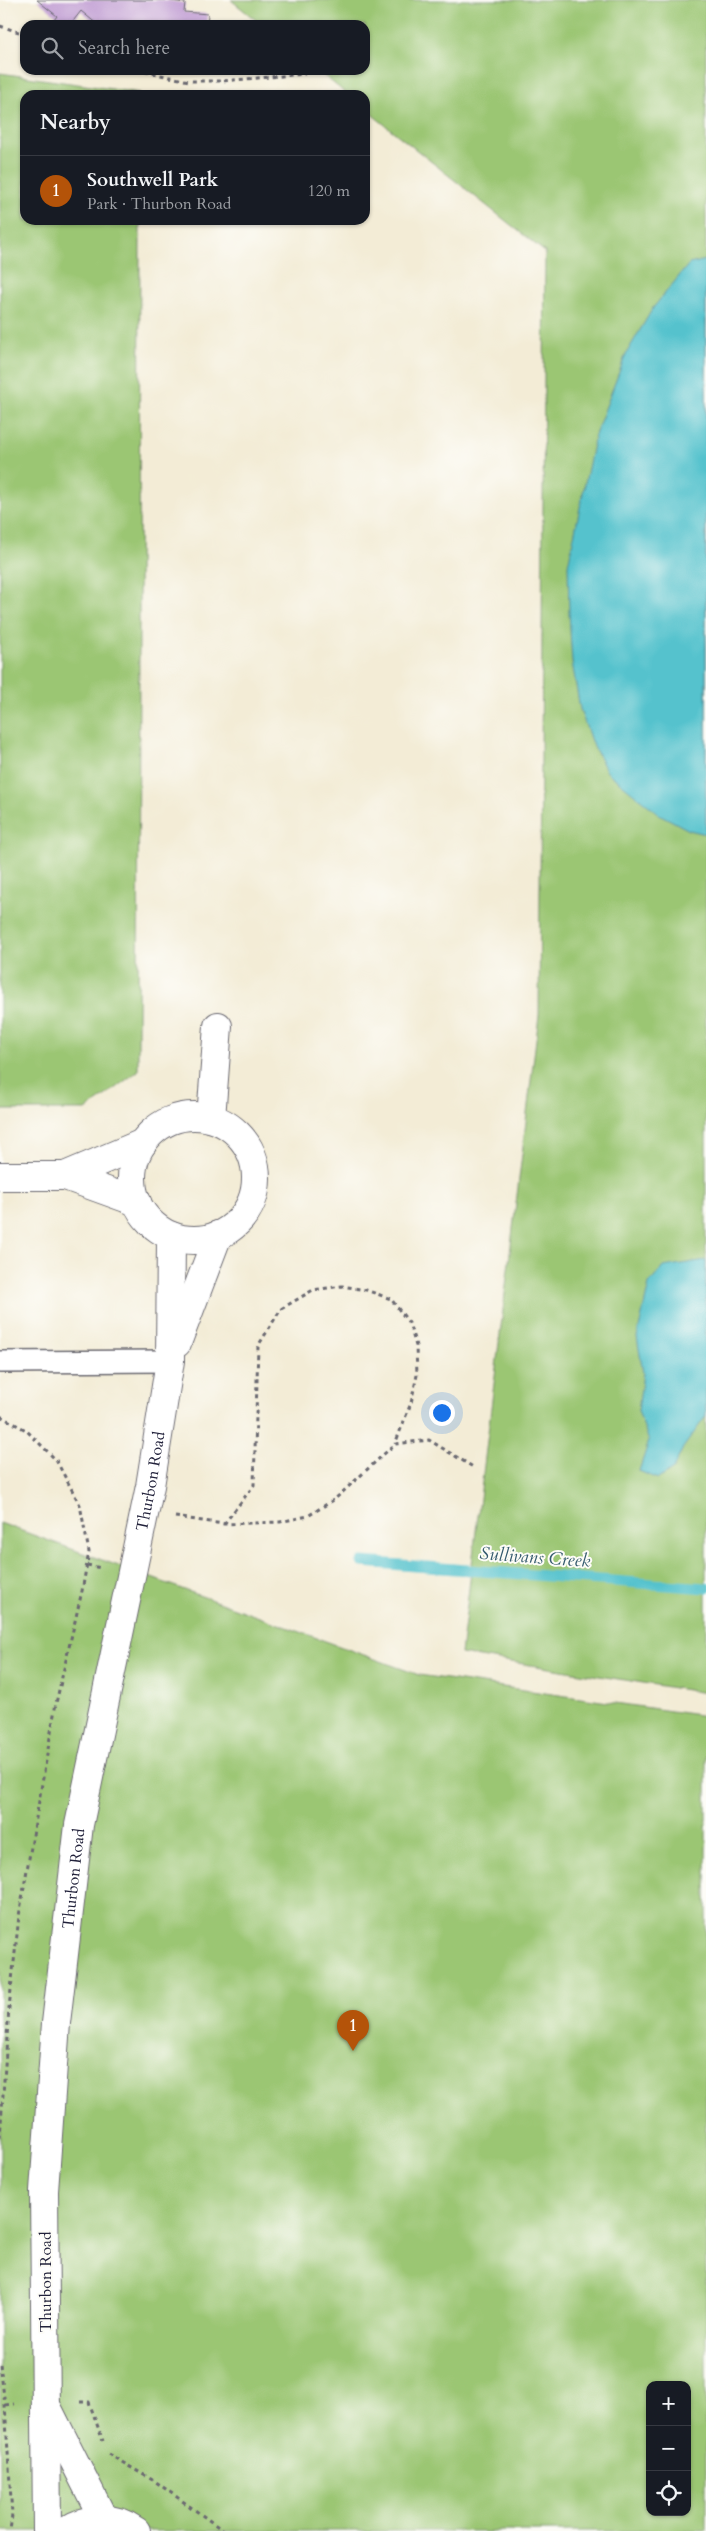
<!DOCTYPE html>
<html lang="en">
<head>
<meta charset="utf-8">
<style>
	body { margin:0; font-family:Cardo,serif; background:#20242c; color:#f1f3f6 }
	.controls { position:absolute; right:15px; bottom:15px; display:grid; overflow:hidden; border-radius:10px; box-shadow:0 1px 4px #0004 }
	.controls button { width:45px; height:45px; display:grid; place-items:center; padding:0; border:0; border-bottom:1px solid #363941; background:#171b24; color:#f1f3f6; font:25px sans-serif }
	.you { position:absolute; left:441px; top:1412px; width:18px; height:18px; margin:-12px; border:4px solid #fff; border-radius:50%; background:#1a73e8; box-shadow:0 0 0 8px #1a73e833 }
	.badge { display:grid; place-items:center; width:32px; height:32px; border-radius:50%; background:#b45309; color:#fff; font-size:16px; font-weight:700 }
	.pin { position:absolute; translate:-50% -41px; filter:drop-shadow(0 1px 2px #0008) }
	.pin::after { content:''; position:absolute; top:26px; width:18px; height:15px; background:inherit; clip-path:polygon(0 0,100% 0,50% 100%) }
	.list { margin:0; padding:0; list-style:none }
	h2 { display:flex; justify-content:space-between; align-items:center; height:65px; margin:0; padding:0 20px; font-size:21px }
	h2 small { font-size:16px; font-weight:400; color:#9ea1a6 }
	.list li { display:grid; grid-template-columns:32px 1fr auto; gap:15px; align-items:center; box-sizing:border-box; height:70px; padding:0 20px; border-top:1px solid #363941 }
	.list b { display:block; font-size:19px; white-space:nowrap }
	.list p { margin:0; font-size:16px; white-space:nowrap; color:#9ea1a6 }
	.list em { font-size:16px; font-style:normal; color:#9ea1a6 }
	.icon { flex:none; width:28px; height:28px; fill:none; stroke:currentColor; stroke-width:2; stroke-linecap:round; stroke-linejoin:round }
	.map { position:relative; flex:none; width:706px; height:2531px; overflow:hidden }
	.search { position:absolute; background:#171b24; box-shadow:0 1px 4px #0004; left:20px; top:20px; width:350px; height:55px; display:flex; align-items:center; gap:12px; box-sizing:border-box; padding:0 18px; border-radius:15px; color:#9ea1a6; font-size:19px }
	.panel { position:absolute; background:#171b24; box-shadow:0 1px 4px #0004; left:20px; top:90px; width:350px; height:135px; border-radius:15px }
	.map>svg:first-child { display:block }
	.green { fill:#9bc673; stroke:#5e7457; fill-rule:evenodd }
	.water { fill:#55c2cd; stroke:#3c7284 }
	.lines { fill:none; stroke-linecap:round; stroke-linejoin:round }
	.stream { stroke:#55c2cd; stroke-width:11 }
	.building { fill:#c09bd3 }
	.lane-casing { stroke:#6b6971; stroke-width:24 }
	.street-casing { stroke:#6b6971; stroke-width:30 }
	.path { stroke:#6b6971; stroke-width:3; stroke-dasharray:4 4; stroke-linecap:butt }
	.lane { stroke:#fff; stroke-width:21 }
	.street { stroke:#fff; stroke-width:28 }
	.labels { text-anchor:middle; stroke-width:4; stroke-linejoin:round; paint-order:stroke }
	.street-label { font-size:16px; fill:#22223b; stroke:#fdfcf7 }
	.water-label { font-size:18px; font-style:italic; fill:#345a6e; stroke:#fdfcf7 }
</style>
</head>
<body>
<div class="map">
<svg width="706" height="2531" viewBox="0 0 706 2531">
	<rect width="100%" height="100%" fill="#fdfcf7"/>
	<filter id="ink" filterUnits="userSpaceOnUse"><feTurbulence type="fractalNoise" baseFrequency=".02" numOctaves="2"/><feDisplacementMap in="SourceGraphic" scale="10" xChannelSelector="R" yChannelSelector="G"/><feConvolveMatrix kernelMatrix="1 2 1 2 8 2 1 2 1" color-interpolation-filters="sRGB"/></filter>
	<filter id="wash" filterUnits="userSpaceOnUse"><feTurbulence type="fractalNoise" baseFrequency=".0096" numOctaves="4" result="noise"/><feDisplacementMap in="SourceGraphic" scale="20" xChannelSelector="R" yChannelSelector="G"/><feGaussianBlur stdDeviation="1.12" result="paint"/><feColorMatrix in="noise" values="0 0 0 0 0 0 0 0 0 0 0 0 0 0 0 0 0 1.4 0 .05"/><feComposite in="paint" operator="in"/></filter>
	<g filter="url(#wash)">
		<rect width="100%" height="100%" fill="#f3ecd6"/>
		<path class="green" d="M 231,0 L 706,0 L 706,1693 L 461,1654 L 539,1015 L 545,252 L 365,109 L 365,95 L 348,95 L 317,70 L 365,70 L 365,25 L 262,25 Z
			M 0,73 L 140,93 L 25,95 L 25,220 L 140,220 L 138,1071 L 86,1110 L 0,1110 Z
			M 0,1523 L 419,1675 L 706,1716 L 706,2531 L 0,2531 ZM 650,2385 L 687,2385 L 687,2512 L 650,2512 Z"/>
		<path class="water" d="M 706,260 L 706,834 L 689,830 L 659,814 L 607,772 L 591,741 L 580,709 L 572,662 L 569,613 L 568,565 L 595,435 L 626,354 L 653,308 L 689,264 Z
			M 706,1260 L 706,1416 L 683,1448 L 673,1469 L 658,1479 L 639,1471 L 649,1441 L 638,1411 L 643,1373 L 637,1337 L 649,1284 L 663,1267 Z"/>
		<g class="lines">
			<path class="stream" d="M 362,1562 L 706,1588"/>
		</g>
		<g id="blocks">
			<path class="building" d="M 37,0 L 165,0 L 185,3 L 184,12 L 208,14 L 207,25 L 98,25 L 81,11 L 70,25 L 60,25 L 54,20 L 57,16 Z"/>
		</g>
	</g>
	<g filter="url(#ink)">
		<use href="#blocks" fill-opacity="0" stroke="#6b6971" stroke-width="1"/>
		<g class="lines">
			<g class="lane-casing">
				<path id="lane" d="M 0,1362 L 170,1361"/>
			</g>
			<g class="street-casing">
				<g id="street">
					<circle cx="194" cy="1178" r="62"/>
					<path d="M 211,1118 L 218,1026"/>
					<path d="M 0,1176 L 65,1176 L 137,1202"/>
					<path d="M 65,1176 L 143,1143"/>
					<path d="M 177,1343 L 218,1235"/>
					<path d="M 48,2409 L 103,2518"/>
					<path id="s1" d="M 47,2531 L 44,2191 L 56,2023 L 79,1825 L 150,1486 L 170,1361 L 171,1236"/>
					<path d="M 65,2531 C 88,2516 113,2515 136,2531"/>
				</g>
			</g>
			<path class="path" d="M 0,26 L 25,34
				M 137,70 L 189,81 L 222,81 L 305,74
				M 0,1416 L 26,1430 L 56,1460 L 80,1505 L 89,1552 L 82,1591 L 56,1703 L 19,1916 L 9,2008 L 0,2138
				M 175,1517 L 224,1524 L 280,1522 L 308,1516 L 335,1499 L 395,1444 L 429,1440 L 473,1467
				M 224,1524 L 254,1485 L 258,1346 L 281,1309 L 313,1290 L 342,1286 L 366,1290 L 391,1299 L 409,1323 L 416,1346 L 417,1375 L 411,1403 L 395,1444
				M 87,1565 L 101,1568
				M 0,2364 L 5,2405 L 12,2515 L 10,2531
				M 80,2402 L 89,2402 L 103,2441
				M 5,2405 L 14,2404
				M 108,2454 L 156,2482 L 224,2531"/>
			<use href="#lane" class="lane"/>
			<use href="#street" class="street"/>
		</g>
	</g>
	<g class="labels">
		<g class="street-label">
			<text dy="6" stroke="none"><textPath href="#s1" startOffset="1059">Thurbon Road</textPath></text>
			<text dy="6" stroke="none"><textPath href="#s1" startOffset="654">Thurbon Road</textPath></text>
			<text transform="translate(45 2282) rotate(-90)" y="6">Thurbon Road</text>
		</g>
		<g class="water-label">
			<text transform="translate(535 1557) rotate(4)" y="6">Sullivans Creek</text>
		</g>
	</g>
</svg>
<div class="controls">
<button>+</button>
<button>−</button>
<button><svg class="icon" aria-label="locate" viewBox="0 0 24 24"><circle cx="12" cy="12" r="6"/><path d="M12 2v4M12 18v4M2 12h4M18 12h4"/></svg></button>
</div>
<div class="you"></div>
<div class="pin badge" style="left:353px;top:2051px">1</div>
<div class="search"><svg class="icon" aria-label="search" viewBox="0 0 24 24"><circle cx="10" cy="10" r="6"/><path d="M15 15l6 6"/></svg>Search here</div>
<section class="panel">
<h2>Nearby<small></small></h2>
<ul class="list">
<li><span class="badge">1</span><div><b>Southwell Park</b><p>Park · Thurbon Road</p></div><em>120 m</em></li>
</ul>
</section>
</div>
</body>
</html>
